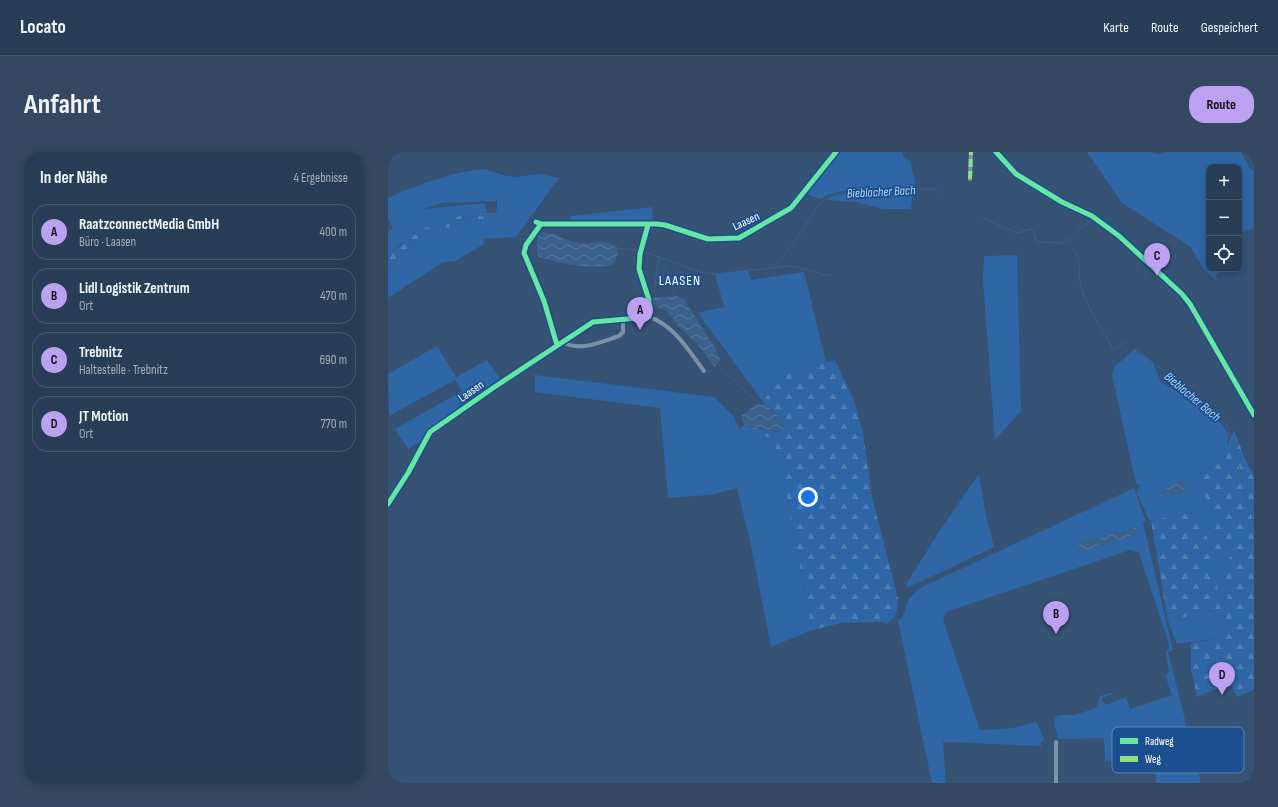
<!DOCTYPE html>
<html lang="de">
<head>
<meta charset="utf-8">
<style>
	body { margin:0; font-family:"Sofia Sans Condensed",sans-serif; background:#344961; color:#f1f3f6 }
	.controls { position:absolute; right:12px; top:12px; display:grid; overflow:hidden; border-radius:8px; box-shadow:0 2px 10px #0003 }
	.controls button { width:36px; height:36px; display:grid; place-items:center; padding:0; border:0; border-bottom:1px solid #44576d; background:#283e57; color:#f1f3f6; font:20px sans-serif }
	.you { position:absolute; left:420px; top:345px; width:14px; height:14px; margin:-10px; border:3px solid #fff; border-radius:50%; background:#1a73e8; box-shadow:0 0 0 6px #1a73e833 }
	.badge { display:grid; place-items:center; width:26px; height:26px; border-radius:50%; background:#bca0f2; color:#111; font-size:13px; font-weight:700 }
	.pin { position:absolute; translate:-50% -33px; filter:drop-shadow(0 1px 2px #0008) }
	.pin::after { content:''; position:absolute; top:21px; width:14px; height:12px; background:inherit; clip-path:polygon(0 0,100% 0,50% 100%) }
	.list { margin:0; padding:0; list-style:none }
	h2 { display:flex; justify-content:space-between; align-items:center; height:52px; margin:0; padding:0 16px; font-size:17px }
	h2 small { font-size:13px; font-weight:400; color:#a5aeba }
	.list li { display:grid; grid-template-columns:26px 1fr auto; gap:12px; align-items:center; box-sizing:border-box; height:56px; margin:0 8px 8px; padding:0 8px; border:1px solid #44576d; border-radius:16px }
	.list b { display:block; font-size:15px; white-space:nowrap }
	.list p { margin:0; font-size:13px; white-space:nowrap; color:#a5aeba }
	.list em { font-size:13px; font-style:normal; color:#a5aeba }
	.icon { flex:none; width:22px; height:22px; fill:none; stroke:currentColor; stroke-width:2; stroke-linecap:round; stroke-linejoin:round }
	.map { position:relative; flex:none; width:866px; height:631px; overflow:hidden; border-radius:16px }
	header { display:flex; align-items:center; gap:24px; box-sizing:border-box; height:56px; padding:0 20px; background:#283e57; border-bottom:1px solid #44576d }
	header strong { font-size:19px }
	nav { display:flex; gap:22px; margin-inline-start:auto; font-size:14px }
	.intro { display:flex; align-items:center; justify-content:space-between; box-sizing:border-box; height:96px; padding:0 24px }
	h1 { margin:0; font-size:28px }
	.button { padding:10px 18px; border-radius:16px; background:#bca0f2; color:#111; font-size:14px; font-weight:700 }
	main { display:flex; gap:24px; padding:0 24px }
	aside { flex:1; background:#283e57; border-radius:16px; box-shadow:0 2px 10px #0003 }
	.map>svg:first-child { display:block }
	.green { fill:#2f66a5 }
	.forest { fill:url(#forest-firs) }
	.water { fill:url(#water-waves) }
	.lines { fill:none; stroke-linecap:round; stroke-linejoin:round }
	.stream { stroke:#3b618d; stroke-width:1 }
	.street { stroke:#7d92a8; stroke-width:4 }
	.secondary { stroke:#798da4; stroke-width:6 }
	.quiet { stroke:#8de07e; stroke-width:4; stroke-dasharray:8 4; stroke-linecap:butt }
	.cycleway-casing { stroke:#1b4f8f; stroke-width:8 }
	.cycleway { stroke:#66e7a1; stroke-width:5 }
	.labels { text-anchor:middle; stroke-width:3.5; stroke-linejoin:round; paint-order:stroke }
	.street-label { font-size:12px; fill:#fff; stroke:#1b4f8f }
	.water-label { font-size:13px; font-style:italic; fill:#b5d3f5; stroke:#1b4f8f }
	.quarter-label { font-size:14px; letter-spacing:1px; fill:#fff; stroke:#1b4f8f }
	.key { fill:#1b4f8f; stroke:#5f84b1; stroke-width:1 }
	.key-label { font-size:11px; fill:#fff }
</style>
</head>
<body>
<header>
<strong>Locato</strong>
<nav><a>Karte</a><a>Route</a><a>Gespeichert</a></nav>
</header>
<div class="intro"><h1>Anfahrt</h1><a class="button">Route</a></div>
<main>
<aside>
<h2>In der Nähe<small>4 Ergebnisse</small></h2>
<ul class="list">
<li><span class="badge">A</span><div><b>RaatzconnectMedia GmbH</b><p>Büro · Laasen</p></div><em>400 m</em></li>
<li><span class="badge">B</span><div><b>Lidl Logistik Zentrum</b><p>Ort</p></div><em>470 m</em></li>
<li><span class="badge">C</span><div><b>Trebnitz</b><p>Haltestelle · Trebnitz</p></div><em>690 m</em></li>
<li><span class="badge">D</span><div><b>JT Motion</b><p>Ort</p></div><em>770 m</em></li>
</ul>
</aside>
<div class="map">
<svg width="866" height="631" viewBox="0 0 866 631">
	<defs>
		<pattern id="forest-firs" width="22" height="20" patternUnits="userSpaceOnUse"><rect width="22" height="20" fill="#2f66a5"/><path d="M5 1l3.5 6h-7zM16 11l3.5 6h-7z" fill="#4e7db2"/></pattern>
		<pattern id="water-waves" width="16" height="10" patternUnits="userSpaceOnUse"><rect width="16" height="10" fill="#3b618d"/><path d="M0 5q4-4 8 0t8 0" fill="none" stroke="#58799e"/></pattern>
	</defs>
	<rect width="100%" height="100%" fill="#365274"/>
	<path class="green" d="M 452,0 L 515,0 L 515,5 L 522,9 L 527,30 L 526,37 C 501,37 453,33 433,47 L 425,45 L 417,40 Z
		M 699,0 L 764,0 L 771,3 L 777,0 L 853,0 L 863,18 L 866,15 L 866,76 L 851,82 L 851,15 L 821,15 L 821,117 L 837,118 L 827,123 L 830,130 L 816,118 L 803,95 L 734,51 Z
		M 97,17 L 115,23 L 127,25 L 152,22 L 171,26 L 128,85 L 95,87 L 96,92 L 67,109 L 55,110 L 0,146 L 0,118 C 29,83 59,71 104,67 L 109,57 L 109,49 L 53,51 L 36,57 L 96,51 L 99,60 L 89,60 L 13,92 L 0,103 L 0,80 L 5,77 L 0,65 L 0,46 C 30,32 64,20 97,17 Z
		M 525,39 L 523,57 L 495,57 L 468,50 L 439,48 C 449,38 509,39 525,39 Z
		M 264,55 L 265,71 L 218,69 L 182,70 L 182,64 Z
		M 629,103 L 633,259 L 607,288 L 595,129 L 596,104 Z
		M 360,118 L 363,128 L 416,120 L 438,210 L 393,222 L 375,250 L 310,161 L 336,155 L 327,122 Z
		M 49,194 L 68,225 L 99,208 L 116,232 L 48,280 L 20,297 L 7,277 L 74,239 L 67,228 L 1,264 L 0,222 Z
		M 747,197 L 765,211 L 773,230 L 810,252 L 834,272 L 840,282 L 839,295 L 814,325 L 829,401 L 843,396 L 845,401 L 834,416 L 840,444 L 837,456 L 839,474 L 830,486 L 789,492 L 780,469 L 834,457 L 763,369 L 761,368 L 749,341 L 752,333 L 748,332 L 724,223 L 726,215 Z
		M 147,223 L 326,245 L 346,265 L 352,279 L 383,286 L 391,305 L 424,478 L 383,495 L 363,393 L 349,336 L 322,343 L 280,346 L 272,256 L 147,240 Z
		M 591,322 L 598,363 L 606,395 L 522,435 L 517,434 L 552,378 Z
		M 746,336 L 758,370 L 755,371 L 785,498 L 780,500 L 813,631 L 768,631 L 766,604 L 717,609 L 716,586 L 670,587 L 666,571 L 667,565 L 672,563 L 687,563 L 708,556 L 712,544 L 722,541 L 727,542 L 715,545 L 714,549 L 718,553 L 738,545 L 742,557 L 784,543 L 777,523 L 781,520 L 778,500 L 781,496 L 781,492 L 751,401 L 742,398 L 558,460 L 555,467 L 592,578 L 625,576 L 647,570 L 650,573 L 656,588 L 653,590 L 653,594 L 555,590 L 558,631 L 544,631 L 510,469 L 515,464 L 520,448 L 530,437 Z"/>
	<path class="forest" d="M 89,60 L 107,61 L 104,67 C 59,71 29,83 0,118 L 0,103 L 33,78 L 55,68 Z
		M 447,208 L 466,249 L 475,281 L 484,345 L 510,447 C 510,459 509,464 499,472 L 494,470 L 453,471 L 424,478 L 391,305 L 383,286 L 352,279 L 354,274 L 390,280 L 397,270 L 375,250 L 393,222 Z
		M 846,278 L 857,307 L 866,324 L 866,538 L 849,545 L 842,531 L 809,545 L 803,518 L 803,491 L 830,486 L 839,474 L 837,456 L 840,445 L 834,416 L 845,401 L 843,396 L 828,401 L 814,325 L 839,295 Z
		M 813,358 L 834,457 L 780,469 L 763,369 Z"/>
	<path class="water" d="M 155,80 C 168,80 178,90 191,91 C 206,93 213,86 229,95 L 230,102 L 224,113 C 200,118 174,112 151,105 L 149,102 L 149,85 Z
		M 289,144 L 296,147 L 328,197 L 332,209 L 327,215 C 322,211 320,205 316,200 C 309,191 301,184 293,177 C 283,166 282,156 264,155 L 263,146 Z
		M 369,252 L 378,253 L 397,270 L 396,276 L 391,280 L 357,274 L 354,267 L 354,263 Z
		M 795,329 L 798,331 L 797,339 L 794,342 C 785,344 781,340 773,344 L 773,339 Z
		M 748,376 L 751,378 L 746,383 L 696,399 L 691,396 L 690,393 L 693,390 Z"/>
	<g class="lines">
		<path class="stream" d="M 436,47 C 462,35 510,38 539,37 L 545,37 L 551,41
			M 595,66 L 629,81 L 644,77 L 649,90 L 672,91 L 680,89 L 682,91
			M 138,82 L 142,84
			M 678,89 L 701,69
			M 229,96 L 250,98
			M 685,96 C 695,110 689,121 693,135 C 700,157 715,179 726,199 L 739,189
			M 256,100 L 312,120 L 327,122 L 382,116 C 404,101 416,71 433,50
			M 271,105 L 270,110 C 280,120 286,125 286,140
			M 0,116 L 25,90 L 52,73 L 91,63 L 112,65 L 133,78
			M 382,116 L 403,114 L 442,124
			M 266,140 L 270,111
			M 748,196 L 839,273 L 853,321 L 856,341 L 866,370
			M 330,213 L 367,248"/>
		<path class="street" d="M 582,27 L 583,0
			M 148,70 L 153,72 L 269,72 L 277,73 L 320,87 L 351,86 L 403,56 L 448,0
			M 153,72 L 138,93 L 136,101 L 156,149 L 169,193
			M 261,165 C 286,173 301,199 316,219
			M 174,190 C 192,200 213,190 231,184 L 235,180 L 235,166
			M 0,352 L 20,321 L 42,280 L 105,236 L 205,170 L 261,165 L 261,148 L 251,117 L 252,102 L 260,73
			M 668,590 L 668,631"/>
		<path class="secondary" d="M 608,0 L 628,22 L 674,50 L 704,64 L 731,84 L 794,142 L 802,152 L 866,263"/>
		<path class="quiet" d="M 582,27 L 583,0"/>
		<g class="cycleway-casing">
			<path id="cycleway" d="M 608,0 L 628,22 L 674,50 L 704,64 L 731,84 L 794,142 L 802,152 L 866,263
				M 148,70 L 153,72 L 269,72 L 277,73 L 320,87 L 351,86 L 403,56 L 448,0
				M 153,72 L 138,93 L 136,101 L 156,149 L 169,193
				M 0,352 L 20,321 L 42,280 L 105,236 L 205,170 L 261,165 L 261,148 L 251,117 L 252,102 L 260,73"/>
		</g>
		<use href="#cycleway" class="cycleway"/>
	</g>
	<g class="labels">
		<g class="street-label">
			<text transform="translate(358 69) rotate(-25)" y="4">Laasen</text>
			<text transform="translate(83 239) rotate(-35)" y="4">Laasen</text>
		</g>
		<g class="water-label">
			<text transform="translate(493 39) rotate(-3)" y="5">Bieblacher Bach</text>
			<text transform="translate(805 244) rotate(40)" y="5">Bieblacher Bach</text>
		</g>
		<g class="quarter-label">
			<text x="292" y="133">LAASEN</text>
		</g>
	</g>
	<rect x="724" y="575" width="132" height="46" rx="6" class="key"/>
	<rect x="732" y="586" width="18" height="6" fill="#66e7a1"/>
	<rect x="732" y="604" width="18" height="6" fill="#8de07e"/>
	<g class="key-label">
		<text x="757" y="593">Radweg</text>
		<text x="757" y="611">Weg</text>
	</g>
</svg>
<div class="controls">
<button>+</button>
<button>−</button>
<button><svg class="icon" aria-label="locate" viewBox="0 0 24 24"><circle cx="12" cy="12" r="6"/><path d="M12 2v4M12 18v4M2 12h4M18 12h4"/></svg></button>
</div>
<div class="you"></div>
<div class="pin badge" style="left:252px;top:178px">A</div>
<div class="pin badge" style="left:668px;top:482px">B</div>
<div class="pin badge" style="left:769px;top:124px">C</div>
<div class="pin badge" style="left:834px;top:543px">D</div>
</div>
</main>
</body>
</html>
